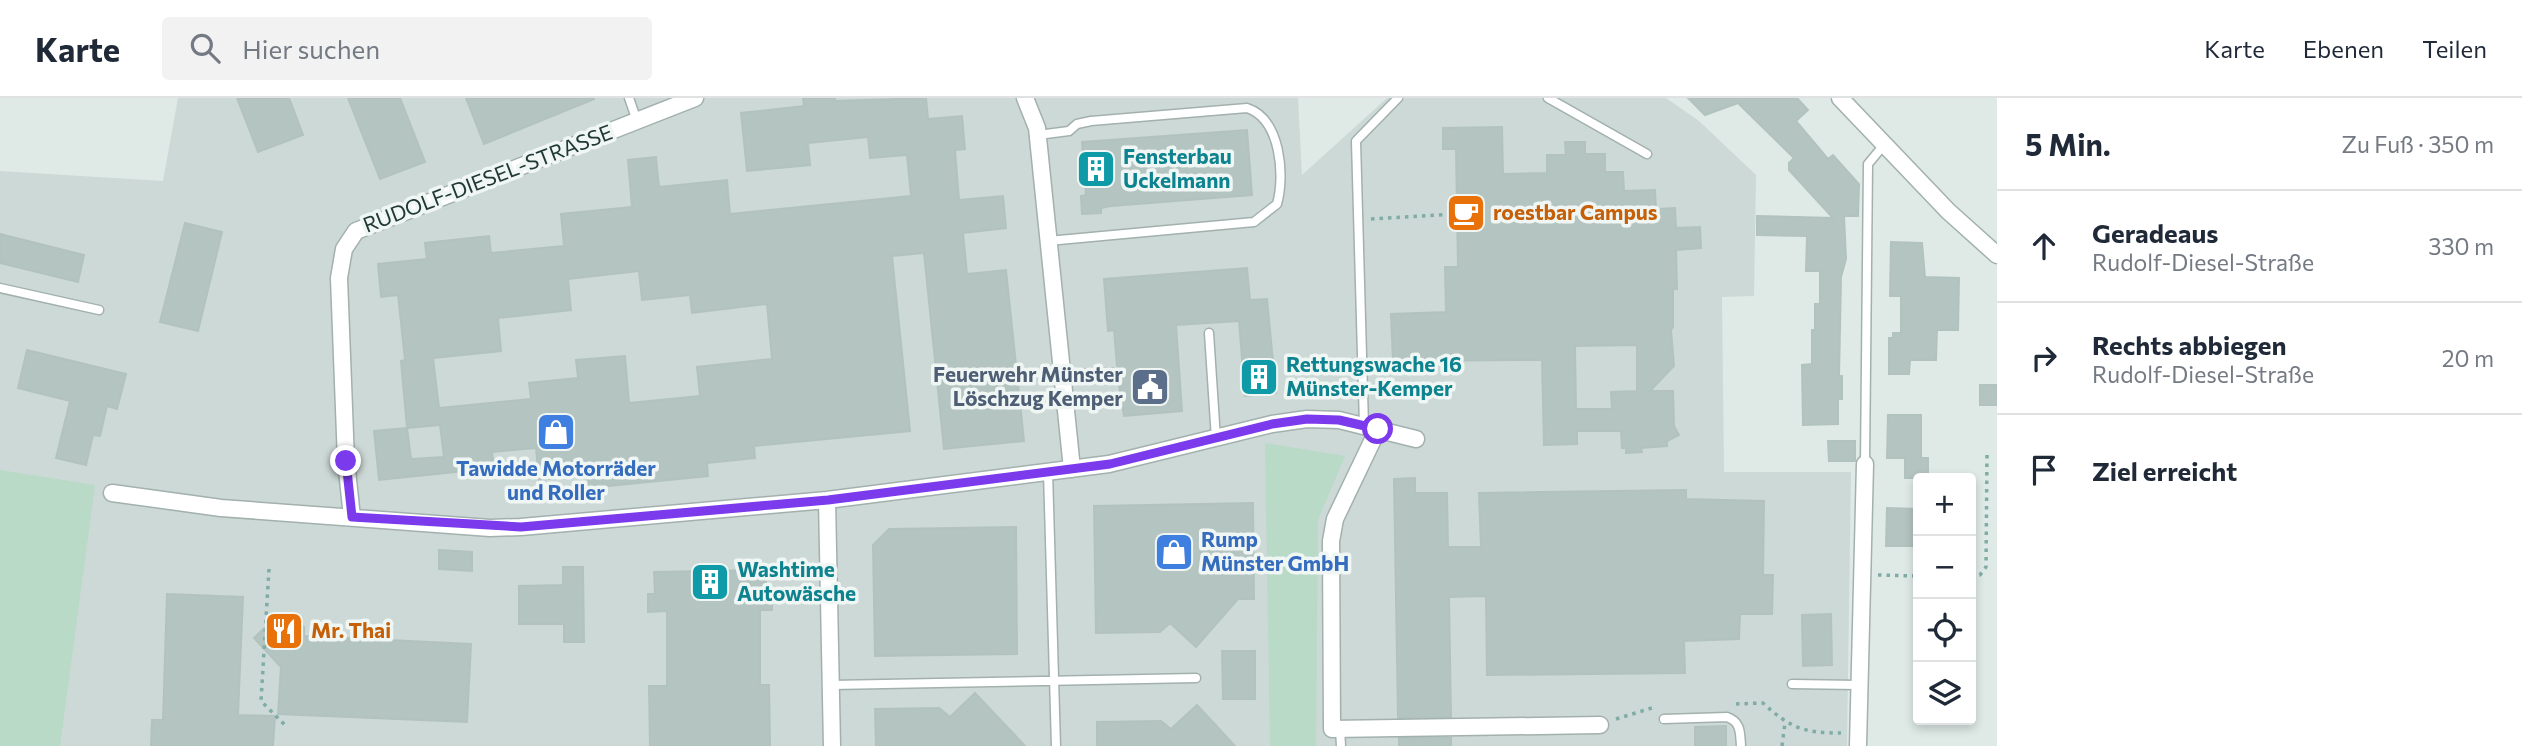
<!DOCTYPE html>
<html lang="de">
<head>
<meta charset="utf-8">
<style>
	body { margin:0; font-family:Commissioner,sans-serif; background:#f2f2f3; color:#1f2937 }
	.controls { position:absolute; right:21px; bottom:21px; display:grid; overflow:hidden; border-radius:7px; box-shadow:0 4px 10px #0003 }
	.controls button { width:63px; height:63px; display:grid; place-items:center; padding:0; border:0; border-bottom:2px solid #e0e1e3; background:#fff; color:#1f2937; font:35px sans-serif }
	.stop { position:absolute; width:21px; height:21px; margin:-16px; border:5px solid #7c3aed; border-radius:50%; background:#fff }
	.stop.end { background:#7c3aed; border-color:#fff; box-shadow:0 2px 7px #0008 }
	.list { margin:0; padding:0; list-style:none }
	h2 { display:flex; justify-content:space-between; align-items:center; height:91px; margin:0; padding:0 28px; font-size:30px }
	h2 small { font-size:23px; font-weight:400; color:#747a83 }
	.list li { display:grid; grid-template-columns:46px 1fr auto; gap:21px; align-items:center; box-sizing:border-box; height:112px; padding:0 28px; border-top:2px solid #e0e1e3 }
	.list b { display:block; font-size:26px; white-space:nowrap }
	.list p { margin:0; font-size:23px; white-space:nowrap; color:#747a83 }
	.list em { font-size:23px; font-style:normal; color:#747a83 }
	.icon { flex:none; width:38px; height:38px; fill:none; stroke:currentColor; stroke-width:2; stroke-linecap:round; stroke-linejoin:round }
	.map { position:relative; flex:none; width:1997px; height:648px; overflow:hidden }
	header { display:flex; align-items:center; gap:42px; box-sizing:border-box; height:98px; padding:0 35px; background:#fff; border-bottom:2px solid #e0e1e3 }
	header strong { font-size:33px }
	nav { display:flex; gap:38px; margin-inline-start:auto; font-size:24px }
	.search { width:490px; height:63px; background:#f2f2f3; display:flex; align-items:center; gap:18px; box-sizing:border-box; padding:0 24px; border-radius:7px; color:#747a83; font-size:26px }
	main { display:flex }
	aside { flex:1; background:#fff }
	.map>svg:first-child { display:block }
	.built { fill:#cdd9d6 }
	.green { fill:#b8dac7 }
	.building { fill:#b4c4c0; stroke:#b2c3bf; stroke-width:2; fill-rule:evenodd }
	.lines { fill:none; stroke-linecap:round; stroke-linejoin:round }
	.service-casing { stroke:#a2b1ae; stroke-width:11 }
	.minor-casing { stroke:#a2b1ae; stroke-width:19 }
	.path { stroke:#80aca6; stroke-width:3.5; stroke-dasharray:3.5 5; stroke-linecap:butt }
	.service { stroke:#fff; stroke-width:8 }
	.minor { stroke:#fff; stroke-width:16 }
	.route { stroke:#7c3aed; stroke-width:9 }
	.labels { text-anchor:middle; stroke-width:7; stroke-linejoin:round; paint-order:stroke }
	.culture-label { font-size:21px; font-weight:bold; fill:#0d838f; stroke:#eff6f4; text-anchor:start }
	.street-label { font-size:21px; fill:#213936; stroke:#eff6f4 }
	.food-label { font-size:21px; font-weight:bold; fill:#c56008; stroke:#eff6f4; text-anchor:start }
	.service-label { font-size:21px; font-weight:bold; fill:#4e5e75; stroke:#eff6f4; text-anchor:end }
	.shop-label { font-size:21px; font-weight:bold; fill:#366cbe; stroke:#eff6f4 }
</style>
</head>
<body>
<header>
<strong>Karte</strong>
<div class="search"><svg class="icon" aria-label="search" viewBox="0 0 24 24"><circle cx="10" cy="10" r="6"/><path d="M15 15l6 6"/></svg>Hier suchen</div>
<nav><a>Karte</a><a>Ebenen</a><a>Teilen</a></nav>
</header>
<main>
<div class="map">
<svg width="1997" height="648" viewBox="0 0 1997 648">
	<rect width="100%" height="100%" fill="#dfeae7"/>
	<path class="built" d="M 178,0 L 1298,0 L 1302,77 L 1387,0 L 1666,0 L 1699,23 L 1756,77 L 1754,198 L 1722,199 L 1724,374 L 1851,374 L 1847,648 L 0,648 L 0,73 L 163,83 Z"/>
	<path class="green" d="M 1265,345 L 1345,358 L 1318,422 L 1316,648 L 1270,648 Z
		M 0,372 L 95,387 L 60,648 L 0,648 Z"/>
	<path class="building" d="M 237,0 L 289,0 L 303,37 L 258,54 Z
		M 348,0 L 400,0 L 425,64 L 380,81 Z
		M 466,0 L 594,0 L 594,1 L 484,46 Z
		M 803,0 L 835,0 L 835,3 L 926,0 L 928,21 L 962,18 L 965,51 L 955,52 L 959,102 L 1003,98 L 1006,130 L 963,135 L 967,176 L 1006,172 L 1024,343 L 944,351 L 924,155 L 892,158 L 910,333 L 754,348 L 755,360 L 707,365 L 708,378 L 589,390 L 588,377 L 539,382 L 536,350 L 492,354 L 494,370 L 379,382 L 374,333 L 407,330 L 401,263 L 405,262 L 398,197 L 381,199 L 378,166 L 427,161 L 425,145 L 489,138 L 491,155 L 564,148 L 561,116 L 632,109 L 628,62 L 656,59 L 659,89 L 727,82 L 730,116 L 911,98 L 907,57 L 870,60 L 868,39 L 808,45 L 810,67 L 747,73 L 741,15 L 804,8 ZM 639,173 L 642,202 L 690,197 L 692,215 L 767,206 L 772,261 L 697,269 L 700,298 L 629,305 L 625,258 L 576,262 L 578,280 L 529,285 L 531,301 L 439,310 L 433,260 L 501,253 L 498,220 L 571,212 L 568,181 ZM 440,327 L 444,359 L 411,361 L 407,330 Z
		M 1688,0 L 1797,0 L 1808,12 L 1796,23 L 1828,61 L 1833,57 L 1859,86 L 1858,118 L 1844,118 L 1846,161 L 1841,179 L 1839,278 L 1842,278 L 1842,301 L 1838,301 L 1838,326 L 1803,327 L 1802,267 L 1812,266 L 1812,232 L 1815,232 L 1815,206 L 1820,206 L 1820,173 L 1806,173 L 1807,138 L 1757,137 L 1757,118 L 1833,120 L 1789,72 L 1789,65 L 1794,60 L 1738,5 L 1705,17 Z
		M 1502,29 L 1503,76 L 1547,75 L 1547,57 L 1566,57 L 1565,44 L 1585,44 L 1585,56 L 1605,56 L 1605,74 L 1623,74 L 1624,93 L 1655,92 L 1656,111 L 1675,110 L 1676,130 L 1700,129 L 1701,150 L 1676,152 L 1677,191 L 1673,191 L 1673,229 L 1671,232 L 1674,268 L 1650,293 L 1673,293 L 1674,328 L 1679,337 L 1667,343 L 1667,348 L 1641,350 L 1642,354 L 1626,355 L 1626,350 L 1622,350 L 1621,333 L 1577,333 L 1577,346 L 1544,347 L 1542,262 L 1393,263 L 1391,216 L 1446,214 L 1445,169 L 1458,169 L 1456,51 L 1443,51 L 1443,30 ZM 1637,247 L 1637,293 L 1611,294 L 1612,311 L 1576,311 L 1575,248 Z
		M 1247,32 L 1252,97 L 1111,108 L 1101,110 L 1101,115 L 1082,116 L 1081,98 L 1086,97 L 1082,44 Z
		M 185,125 L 222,134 L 198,233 L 160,224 Z
		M 0,136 L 84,157 L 78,184 L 0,165 Z
		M 1891,144 L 1922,145 L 1925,179 L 1959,180 L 1958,232 L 1937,232 L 1936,262 L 1910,262 L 1909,276 L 1889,276 L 1889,240 L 1893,240 L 1893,235 L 1901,235 L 1901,198 L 1890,198 Z
		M 1247,170 L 1250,202 L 1267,201 L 1276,295 L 1245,298 L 1239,223 L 1176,227 L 1182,313 L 1124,318 L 1118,281 L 1123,274 L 1117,268 L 1114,232 L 1108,233 L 1104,181 Z
		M 27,252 L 126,276 L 117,311 L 107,308 L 100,338 L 93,337 L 86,367 L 56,360 L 70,303 L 18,290 Z
		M 1980,287 L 1997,287 L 1997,307 L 1980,307 Z
		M 1888,317 L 1921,317 L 1921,360 L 1928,360 L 1928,380 L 1905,380 L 1905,360 L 1887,360 Z
		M 1828,343 L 1855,343 L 1855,363 L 1829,363 Z
		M 1415,380 L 1415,395 L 1447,395 L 1448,449 L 1481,449 L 1479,395 L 1686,392 L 1686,401 L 1764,403 L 1763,477 L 1773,477 L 1772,516 L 1740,516 L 1739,541 L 1684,543 L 1685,575 L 1487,577 L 1486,498 L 1449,499 L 1451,619 L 1398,620 L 1394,381 Z
		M 1253,405 L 1254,501 L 1238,501 L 1196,549 L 1170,525 L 1160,534 L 1096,535 L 1094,408 Z
		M 1887,410 L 1918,411 L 1918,448 L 1886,448 Z
		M 1016,429 L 1017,556 L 875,558 L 873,447 L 889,431 Z
		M 439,452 L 472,454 L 472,473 L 439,471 Z
		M 563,469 L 583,469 L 584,544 L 564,544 L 564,526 L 519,526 L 519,488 L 563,487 Z
		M 766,472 L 766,495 L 772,495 L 772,512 L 760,512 L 760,587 L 769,587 L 770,648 L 650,648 L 649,588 L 667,588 L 667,513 L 648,514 L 648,496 L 655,496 L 654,474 Z
		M 167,496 L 243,499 L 238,617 L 275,618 L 273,648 L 151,648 L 152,622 L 163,622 Z
		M 1831,516 L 1832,567 L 1803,568 L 1802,517 Z
		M 275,520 L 296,521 L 304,529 L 304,538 L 471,546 L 467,624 L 278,616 L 281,569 L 254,540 Z
		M 1222,553 L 1255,553 L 1255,601 L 1223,601 Z
		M 975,595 L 1025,648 L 876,648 L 875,611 L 939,610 L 950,619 Z
		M 1197,607 L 1235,648 L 1097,648 L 1097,624 L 1161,623 L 1171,631 Z
		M 1726,628 L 1726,648 L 1695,648 L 1695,629 Z
		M 1399,640 L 1451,640 L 1451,648 L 1399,648 Z"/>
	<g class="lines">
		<g class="service-casing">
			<path id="service" d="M 629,0 L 637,23
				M 1548,0 L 1647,56
				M 1038,37 L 1069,33 L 1077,26 L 1091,23 L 1247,10 C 1281,21 1285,78 1277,106 L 1254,124 L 1048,143
				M 0,190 L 99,212
				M 1209,235 L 1216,341
				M 1060,276 L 1117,275
				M 1364,328 L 1356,43 L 1398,0
				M 1865,366 L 1868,66 L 1883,48
				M 1048,374 L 1056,648
				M 1792,586 L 1858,587
				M 831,587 L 1196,580
				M 1664,621 L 1727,619 C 1741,624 1740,634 1741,648
				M 1340,631 L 1341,648"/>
		</g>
		<g class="minor-casing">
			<path id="minor" d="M 1025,0 L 1037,30 L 1072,371
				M 1840,0 L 1948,113 L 1997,157
				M 1378,331 L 1335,421 L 1331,443 L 1332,631 L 1600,627
				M 112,395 L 221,410 L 490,430 L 521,429 L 827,402 L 1109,366 L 1272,326 L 1307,321 L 1339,322 L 1416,341
				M 827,402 L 832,648
				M 352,419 L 346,363 L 339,180 L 344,151 L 356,133 L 695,0
				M 1858,648 L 1865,366"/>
		</g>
		<path class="path" d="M 1371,121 L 1456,116
			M 269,471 L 261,603 L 286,628
			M 1878,477 L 1918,478
			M 1971,478 L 1980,477 L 1986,469 L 1987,354
			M 1736,606 L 1763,605 C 1790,630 1804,635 1841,635
			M 1616,621 L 1655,609
			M 1782,648 L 1785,625"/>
		<use href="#service" class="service"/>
		<use href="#minor" class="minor"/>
	</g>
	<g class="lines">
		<path class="route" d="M 346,363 L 352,419 L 521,429 L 828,402 L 1110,366 L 1272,326 L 1307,321 L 1339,322 L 1378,331"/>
	</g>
	<defs>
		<g id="building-square" transform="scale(2.0125)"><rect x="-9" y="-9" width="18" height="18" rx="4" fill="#0f9aa8" stroke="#eff6f4"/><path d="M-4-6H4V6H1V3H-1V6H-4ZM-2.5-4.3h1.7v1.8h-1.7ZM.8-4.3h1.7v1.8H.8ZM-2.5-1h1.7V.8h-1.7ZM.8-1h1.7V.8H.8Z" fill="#fff"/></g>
		<g id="cafe-square" transform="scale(2.0125)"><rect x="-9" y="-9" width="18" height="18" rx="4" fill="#e8710a" stroke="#eff6f4"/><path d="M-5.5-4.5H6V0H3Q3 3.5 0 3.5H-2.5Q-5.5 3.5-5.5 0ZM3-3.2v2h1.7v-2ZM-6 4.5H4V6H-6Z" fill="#fff"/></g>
		<g id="civic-square" transform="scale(2.0125)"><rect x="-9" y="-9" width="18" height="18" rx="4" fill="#5c6f8a" stroke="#eff6f4"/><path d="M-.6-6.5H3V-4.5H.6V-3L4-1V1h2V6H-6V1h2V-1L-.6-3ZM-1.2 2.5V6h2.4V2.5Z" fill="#fff"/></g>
		<g id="shop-square" transform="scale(2.0125)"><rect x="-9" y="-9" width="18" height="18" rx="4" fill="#3f7fe0" stroke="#eff6f4"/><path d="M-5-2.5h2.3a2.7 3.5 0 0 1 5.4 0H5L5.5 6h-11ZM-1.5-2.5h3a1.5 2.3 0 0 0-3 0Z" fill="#fff"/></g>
		<g id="restaurant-square" transform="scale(2.0125)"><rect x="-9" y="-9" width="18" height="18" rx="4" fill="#e8710a" stroke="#eff6f4"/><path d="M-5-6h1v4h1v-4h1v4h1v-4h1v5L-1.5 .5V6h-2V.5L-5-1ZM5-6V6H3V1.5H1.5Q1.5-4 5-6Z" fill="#fff"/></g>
	</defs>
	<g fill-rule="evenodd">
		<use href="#building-square" x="1096" y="71"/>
		<use href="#cafe-square" x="1466" y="115"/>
		<use href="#building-square" x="1259" y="279"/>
		<use href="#civic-square" x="1150" y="289"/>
		<use href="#shop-square" x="556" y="334"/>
		<use href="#shop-square" x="1174" y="454"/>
		<use href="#building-square" x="710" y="484"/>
		<use href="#restaurant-square" x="284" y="533"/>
	</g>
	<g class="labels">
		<g class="culture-label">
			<text x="1123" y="66">Fensterbau<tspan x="1123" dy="24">Uckelmann</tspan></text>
			<text x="1286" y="274">Rettungswache 16<tspan x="1286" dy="24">Münster-Kemper</tspan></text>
			<text x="737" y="479">Washtime<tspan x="737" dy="24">Autowäsche</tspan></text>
		</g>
		<g class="street-label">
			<text transform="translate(488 81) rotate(-21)" y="7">RUDOLF-DIESEL-STRASSE</text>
		</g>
		<g class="food-label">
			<text x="1493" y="122">roestbar Campus</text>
			<text x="311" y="540">Mr. Thai</text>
		</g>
		<g class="service-label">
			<text x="1123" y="284">Feuerwehr Münster<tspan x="1123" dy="24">Löschzug Kemper</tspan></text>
		</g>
		<g class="shop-label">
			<text x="556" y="378">Tawidde Motorräder<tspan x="556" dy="24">und Roller</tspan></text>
			<text x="1201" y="449" text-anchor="start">Rump<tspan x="1201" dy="24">Münster GmbH</tspan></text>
		</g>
	</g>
</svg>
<div class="controls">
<button>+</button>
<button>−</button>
<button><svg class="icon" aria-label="locate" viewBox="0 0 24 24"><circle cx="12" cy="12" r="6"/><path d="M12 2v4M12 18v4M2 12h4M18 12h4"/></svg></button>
<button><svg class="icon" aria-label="layers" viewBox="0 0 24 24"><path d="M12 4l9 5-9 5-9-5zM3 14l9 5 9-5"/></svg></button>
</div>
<div class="stop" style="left:1378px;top:331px"></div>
<div class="stop end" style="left:346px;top:363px"></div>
</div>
<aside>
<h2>5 Min.<small>Zu Fuß · 350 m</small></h2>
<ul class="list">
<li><svg class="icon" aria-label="ahead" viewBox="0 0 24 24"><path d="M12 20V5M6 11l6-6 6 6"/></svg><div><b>Geradeaus</b><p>Rudolf-Diesel-Straße</p></div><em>330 m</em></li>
<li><svg class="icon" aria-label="right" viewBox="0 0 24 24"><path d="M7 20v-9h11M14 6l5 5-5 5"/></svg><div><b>Rechts abbiegen</b><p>Rudolf-Diesel-Straße</p></div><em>20 m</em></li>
<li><svg class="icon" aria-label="arrive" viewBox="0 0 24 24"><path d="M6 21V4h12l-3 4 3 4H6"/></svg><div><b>Ziel erreicht</b></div></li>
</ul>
</aside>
</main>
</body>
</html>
